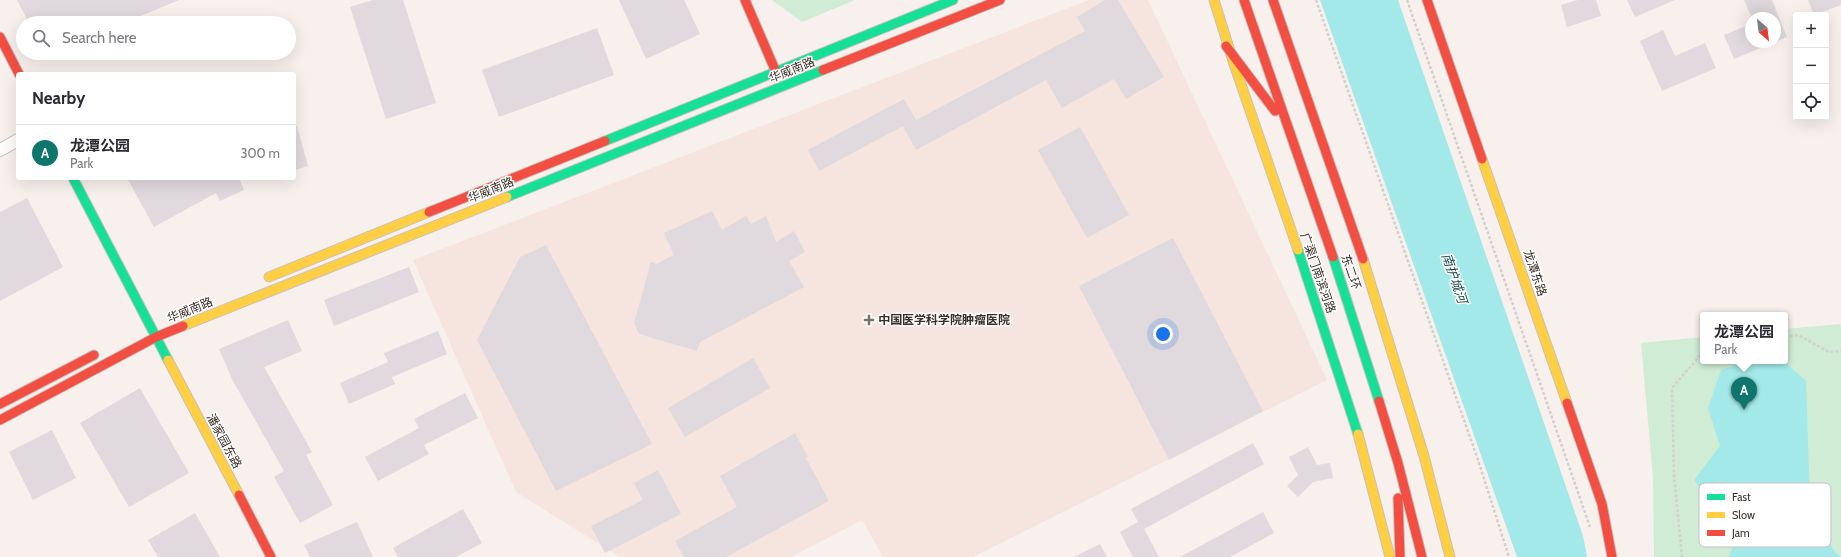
<!DOCTYPE html>
<html lang="en">
<head>
<meta charset="utf-8">
<style>
	body { margin:0; font-family:Cabin,"Noto Sans SC",sans-serif; background:#f2f2f3; color:#2b2b33 }
	.controls { position:absolute; right:12px; top:12px; display:grid; overflow:hidden; border-radius:4px; box-shadow:0 4px 16px #0002 }
	.controls button { width:36px; height:36px; display:grid; place-items:center; padding:0; border:0; border-bottom:1px solid #e1e1e2; background:#fff; color:#2b2b33; font:20px sans-serif }
	.compass { position:absolute; left:1745px; top:12px; width:36px; height:36px; border-radius:50%; background:#fff; box-shadow:0 4px 16px #0002; rotate:152deg }
	.you { position:absolute; left:1163px; top:334px; width:14px; height:14px; margin:-10px; border:3px solid #fff; border-radius:50%; background:#1a73e8; box-shadow:0 0 0 6px #1a73e833 }
	.badge { display:grid; place-items:center; width:26px; height:26px; border-radius:50%; background:#0f766e; color:#fff; font-size:13px; font-weight:700 }
	.pin { position:absolute; translate:-50% -33px; filter:drop-shadow(0 1px 2px #0008) }
	.pin::after { content:''; position:absolute; top:21px; width:14px; height:12px; background:inherit; clip-path:polygon(0 0,100% 0,50% 100%) }
	.popup { position:absolute; left:1700px; top:312px; width:88px; height:52px; box-sizing:border-box; display:grid; place-content:center; border-radius:4px; background:#fff; filter:drop-shadow(0 1px 3px #0005); font-size:13px; white-space:nowrap; color:#7c7c81 }
	.popup b { font-size:15px; color:#2b2b33 }
	.popup::after { content:''; position:absolute; left:50%; top:100%; margin-left:-8px; border:8px solid transparent; border-top-color:#fff }
	.list { margin:0; padding:0; list-style:none }
	h2 { display:flex; justify-content:space-between; align-items:center; height:52px; margin:0; padding:0 16px; font-size:17px }
	h2 small { font-size:13px; font-weight:400; color:#7c7c81 }
	.list li { display:grid; grid-template-columns:26px 1fr auto; gap:12px; align-items:center; box-sizing:border-box; height:56px; padding:0 16px; border-top:1px solid #e1e1e2 }
	.list b { display:block; font-size:15px; white-space:nowrap }
	.list p { margin:0; font-size:13px; white-space:nowrap; color:#7c7c81 }
	.list em { font-size:13px; font-style:normal; color:#7c7c81 }
	.icon { flex:none; width:22px; height:22px; fill:none; stroke:currentColor; stroke-width:2; stroke-linecap:round; stroke-linejoin:round }
	.map { position:relative; flex:none; width:1841px; height:557px; overflow:hidden }
	.search { position:absolute; background:#fff; box-shadow:0 4px 16px #0002; left:16px; top:16px; width:280px; height:44px; display:flex; align-items:center; gap:10px; box-sizing:border-box; padding:0 14px; border-radius:22px; color:#7c7c81; font-size:15px }
	.panel { position:absolute; background:#fff; box-shadow:0 4px 16px #0002; left:16px; top:72px; width:280px; height:108px; border-radius:4px }
	.map>svg:first-child { display:block }
	.medical { fill:#f6e4de }
	.green { fill:#d0ecd4 }
	.water { fill:#a4e9e9 }
	.building { fill:#e0d9dd }
	.lines { fill:none; stroke-linecap:round; stroke-linejoin:round }
	.street-casing { stroke:#c8c0bc; stroke-width:14 }
	.fast-casing { stroke:#c8c0bc; stroke-width:11 }
	.slow-casing { stroke:#c8c0bc; stroke-width:11 }
	.jam-casing { stroke:#c8c0bc; stroke-width:11 }
	.path { stroke:#d3d1ce; stroke-width:2.5; stroke-dasharray:3 2; stroke-linecap:butt }
	.street { stroke:#fefdfc; stroke-width:12 }
	.fast { stroke:#16e098; stroke-width:9 }
	.slow { stroke:#ffcf43; stroke-width:9 }
	.jam { stroke:#f24e42; stroke-width:9 }
	.poi-dot { fill:#7c736e; stroke:#fff; stroke-width:1.5 }
	.labels { text-anchor:middle; stroke-width:3; stroke-linejoin:round; paint-order:stroke }
	.street-label { font-size:12px; fill:#3a2f29; stroke:#fff }
	.poi-label { font-size:12px; font-weight:bold; fill:#3a2f29; stroke:#fff; text-anchor:start }
	.water-label { font-size:13px; font-style:italic; fill:#1c4b4c; stroke:#fff }
	.key { fill:#fff; stroke:#c4c1bf; stroke-width:1 }
	.key-label { font-size:11px; fill:#3a2f29 }
</style>
</head>
<body>
<div class="map">
<svg width="1841" height="557" viewBox="0 0 1841 557">
	<rect width="100%" height="100%" fill="#f8f0ed"/>
	<path class="medical" d="M 1089,0 L 1148,0 L 1327,380 L 973,557 L 883,557 L 862,520 L 791,557 L 620,557 L 516,492 L 413,260 Z"/>
	<path class="green" d="M 772,0 L 855,0 L 802,22 Z
		M 1841,324 L 1841,557 L 1654,557 L 1653,477 L 1641,343 L 1703,337 L 1703,361 L 1785,361 L 1785,329 Z"/>
	<path class="water" d="M 1320,0 L 1398,0 L 1583,536 L 1587,557 L 1517,557 Z
		M 1749,361 L 1784,361 L 1806,381 L 1810,501 L 1834,551 L 1841,557 L 1729,557 L 1737,535 L 1694,480 L 1720,446 L 1708,408 L 1721,370 Z"/>
	<path class="building" d="M 17,0 L 179,0 L 124,23 L 29,23 Z
		M 373,0 L 403,0 L 436,103 L 386,119 L 350,7 Z
		M 619,0 L 684,0 L 700,34 L 646,59 Z
		M 1105,0 L 1118,0 L 1164,77 L 1126,99 L 1114,79 L 1062,108 L 1046,80 L 916,150 L 903,126 L 819,171 L 808,150 L 904,99 L 916,120 L 1085,31 L 1077,17 Z
		M 1578,0 L 1596,0 L 1601,16 L 1567,27 L 1561,5 Z
		M 1627,0 L 1675,0 L 1635,17 Z
		M 1744,0 L 1772,0 L 1787,37 L 1775,42 L 1775,18 L 1752,18 Z
		M 1808,0 L 1841,0 L 1841,5 L 1814,15 Z
		M 1751,24 L 1751,42 L 1775,42 L 1734,59 L 1724,35 Z
		M 597,28 L 614,75 L 499,117 L 482,70 Z
		M 1663,30 L 1675,56 L 1705,43 L 1716,68 L 1662,91 L 1640,41 Z
		M 294,126 L 297,126 L 308,166 L 294,170 Z
		M 1080,127 L 1129,215 L 1087,238 L 1038,150 Z
		M 127,178 L 239,178 L 244,190 L 220,201 L 216,193 L 154,227 Z
		M 27,198 L 63,267 L 0,301 L 0,212 Z
		M 712,211 L 722,230 L 746,216 L 751,224 L 766,216 L 776,242 L 794,231 L 805,252 L 789,261 L 804,287 L 700,342 L 697,351 L 639,334 L 634,323 L 651,262 L 656,264 L 674,255 L 664,233 Z
		M 1173,238 L 1263,411 L 1169,460 L 1079,286 Z
		M 546,245 L 652,444 L 556,491 L 477,340 L 520,257 Z
		M 409,267 L 419,292 L 334,326 L 324,300 Z
		M 288,320 L 302,351 L 264,367 L 312,452 L 306,455 L 333,505 L 300,523 L 274,477 L 284,471 L 233,381 L 219,349 Z
		M 438,331 L 447,354 L 392,377 L 395,384 L 349,404 L 340,383 L 388,362 L 384,353 Z
		M 753,358 L 770,388 L 685,437 L 668,408 Z
		M 140,388 L 189,473 L 129,507 L 80,423 Z
		M 465,393 L 478,418 L 424,445 L 429,454 L 378,481 L 365,457 L 419,428 L 414,419 Z
		M 52,430 L 76,478 L 33,500 L 9,452 Z
		M 795,433 L 808,457 L 806,458 L 829,501 L 726,557 L 684,557 L 675,541 L 737,507 L 720,476 Z
		M 1253,443 L 1264,464 L 1144,529 L 1159,557 L 1133,557 L 1120,532 L 1138,522 L 1131,509 Z
		M 1308,447 L 1317,465 L 1330,463 L 1333,478 L 1313,482 L 1298,497 L 1287,486 L 1298,475 L 1289,457 Z
		M 658,470 L 681,514 L 605,553 L 591,526 L 643,500 L 634,483 Z
		M 463,509 L 482,543 L 456,557 L 398,557 L 393,548 Z
		M 1263,512 L 1274,533 L 1230,557 L 1180,557 Z
		M 195,513 L 220,557 L 158,557 L 148,540 Z
		M 357,522 L 373,557 L 310,557 L 304,545 Z
		M 1100,544 L 1107,557 L 1074,557 Z"/>
	<g class="lines">
		<g class="street-casing">
			<path id="street" d="M 0,150 L 18,140"/>
		</g>
		<g class="fast-casing">
			<path id="fast" d="M 605,141 L 953,0
				M 73,178 L 168,360
				M 507,197 L 823,70
				M 1298,250 L 1358,434
				M 1333,257 L 1379,401"/>
		</g>
		<g class="slow-casing">
			<path id="slow" d="M 1214,0 L 1234,64 L 1298,250
				M 1482,159 L 1567,403
				M 1363,259 L 1424,456 L 1450,557
				M 269,277 L 429,212
				M 183,326 L 507,197
				M 168,360 L 239,495
				M 1358,434 L 1390,557"/>
		</g>
		<g class="jam-casing">
			<path id="jam" d="M 745,0 L 776,72
				M 1244,0 L 1333,257
				M 1273,0 L 1363,259
				M 1427,0 L 1482,159
				M 0,37 L 19,74
				M 1226,46 L 1275,111
				M 823,70 L 1000,0
				M 429,212 L 605,141
				M 1379,401 L 1398,463 L 1422,557
				M 1567,403 L 1602,504 L 1612,557
				M 0,404 L 94,355
				M 0,420 L 156,337 L 183,326
				M 239,495 L 271,557
				M 1398,498 L 1400,557"/>
		</g>
		<path class="path" d="M 1316,0 L 1478,460 L 1509,557
			M 1407,0 L 1590,527
			M 1785,337 L 1798,335 L 1829,352 L 1841,351
			M 1682,557 L 1674,475 L 1672,388 L 1703,352"/>
		<use href="#street" class="street"/>
		<use href="#fast" class="fast"/>
		<use href="#slow" class="slow"/>
		<use href="#jam" class="jam"/>
	</g>
	<path class="poi-dot" d="M867 314h4v4h4v4h-4v4h-4v-4h-4v-4h4z"/>
	<g class="labels">
		<g class="street-label">
			<text transform="translate(792 70) rotate(-22)" y="4">华威南路</text>
			<text transform="translate(491 190) rotate(-22)" y="4">华威南路</text>
			<text transform="translate(1351 272) rotate(71)" y="4">东二环</text>
			<text transform="translate(1318 273) rotate(71)" y="4">广渠门南滨河路</text>
			<text transform="translate(1535 273) rotate(71)" y="4">龙潭东路</text>
			<text transform="translate(190 310) rotate(-22)" y="4">华威南路</text>
			<text transform="translate(224 441) rotate(62)" y="4">潘家园东路</text>
		</g>
		<g class="poi-label">
			<text x="878" y="324">中国医学科学院肿瘤医院</text>
		</g>
		<g class="water-label">
			<text transform="translate(1455 278) rotate(71)" y="5">南护城河</text>
		</g>
	</g>
	<rect x="1699" y="483" width="132" height="64" rx="6" class="key"/>
	<rect x="1707" y="494" width="18" height="6" fill="#16e098"/>
	<rect x="1707" y="512" width="18" height="6" fill="#ffcf43"/>
	<rect x="1707" y="530" width="18" height="6" fill="#f24e42"/>
	<g class="key-label">
		<text x="1732" y="501">Fast</text>
		<text x="1732" y="519">Slow</text>
		<text x="1732" y="537">Jam</text>
	</g>
</svg>
<div class="controls">
<button>+</button>
<button>−</button>
<button><svg class="icon" aria-label="locate" viewBox="0 0 24 24"><circle cx="12" cy="12" r="6"/><path d="M12 2v4M12 18v4M2 12h4M18 12h4"/></svg></button>
</div>
<svg class="compass" viewBox="-18 -18 36 36"><path d="M0-13l5 13h-10z" fill="#e53935"/><path d="M0 13l5-13h-10z" fill="#7c7c81"/></svg>
<div class="you"></div>
<div class="pin badge" style="left:1744px;top:410px">A</div>
<div class="popup"><b>龙潭公园</b>Park</div>
<div class="search"><svg class="icon" aria-label="search" viewBox="0 0 24 24"><circle cx="10" cy="10" r="6"/><path d="M15 15l6 6"/></svg>Search here</div>
<section class="panel">
<h2>Nearby<small></small></h2>
<ul class="list">
<li><span class="badge">A</span><div><b>龙潭公园</b><p>Park</p></div><em>300 m</em></li>
</ul>
</section>
</div>
</body>
</html>
